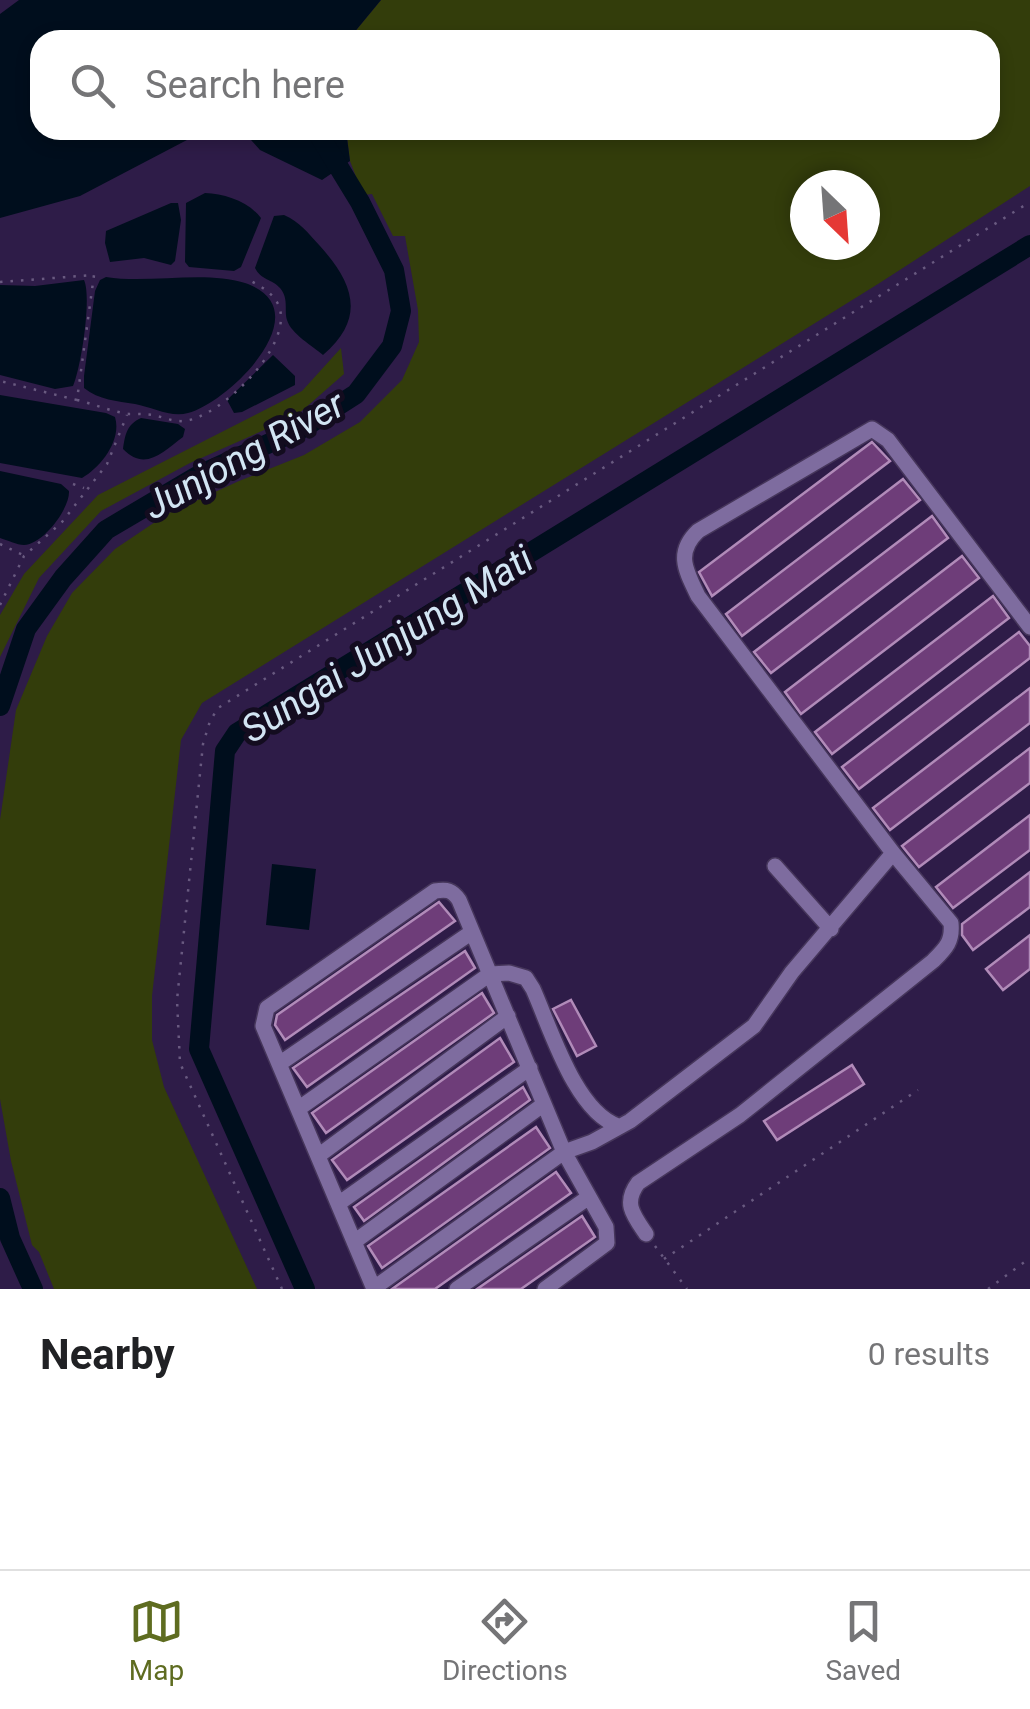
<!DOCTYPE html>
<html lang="en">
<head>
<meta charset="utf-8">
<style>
	body { margin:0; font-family:Roboto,sans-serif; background:#f6f6f6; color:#202124 }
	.compass { position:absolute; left:790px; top:170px; width:90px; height:90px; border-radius:50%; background:#fff; box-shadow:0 5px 15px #0003; rotate:155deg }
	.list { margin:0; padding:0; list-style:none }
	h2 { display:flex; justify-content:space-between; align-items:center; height:130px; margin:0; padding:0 40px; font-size:42px }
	h2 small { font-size:32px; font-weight:400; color:#757577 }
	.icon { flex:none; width:55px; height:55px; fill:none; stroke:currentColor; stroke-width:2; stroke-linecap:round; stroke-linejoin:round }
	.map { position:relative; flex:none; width:1030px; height:1289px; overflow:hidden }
	.search { position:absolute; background:#fff; box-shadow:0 5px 15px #0003; left:30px; right:30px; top:30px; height:110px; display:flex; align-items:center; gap:25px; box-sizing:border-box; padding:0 35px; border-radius:30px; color:#757577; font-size:38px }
	.sheet { height:280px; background:#fff }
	nav { display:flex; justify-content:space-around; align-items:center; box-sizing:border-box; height:140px; border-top:2px solid #e0e0e0; background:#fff; font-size:28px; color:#757577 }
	nav a { display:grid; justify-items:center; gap:5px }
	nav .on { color:#5e6c20 }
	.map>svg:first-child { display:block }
	.green { fill:#333d0b; fill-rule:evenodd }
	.water { fill:#000e1d }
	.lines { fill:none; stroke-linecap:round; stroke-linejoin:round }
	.river { stroke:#000e1d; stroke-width:20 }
	.building { fill:#6e3d79; stroke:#b18bb9; stroke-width:2.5 }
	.minor-casing { stroke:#46365b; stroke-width:18 }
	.path { stroke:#695a80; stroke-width:2.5; stroke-dasharray:2.5 8; stroke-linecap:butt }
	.minor { stroke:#7e6c9f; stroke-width:15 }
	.labels { text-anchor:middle; stroke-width:10; stroke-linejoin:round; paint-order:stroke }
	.water-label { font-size:38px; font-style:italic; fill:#d2e5f3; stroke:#130c1f }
</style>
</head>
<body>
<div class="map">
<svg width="1030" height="1289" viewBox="0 0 1030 1289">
	<rect width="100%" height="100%" fill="#2e1c48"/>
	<path class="green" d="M 381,0 L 1030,0 L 1030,186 L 878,284 L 202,703 L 181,740 L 152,996 L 152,1040 L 164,1087 L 257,1289 L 54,1289 L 39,1252 L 32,1245 L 11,1161 L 0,1099 L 0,820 L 16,710 L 47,636 L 72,593 L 115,549 L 167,514 L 239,481 L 304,455 L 360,422 L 402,380 L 419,342 L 418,310 L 405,236 L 393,236 L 372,194 L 363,195 L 350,161 L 346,130 L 990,130 L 990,40 L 348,40 ZM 805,185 L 865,185 L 865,245 L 805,245 Z
		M 341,348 L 344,374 L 296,416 L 190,463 L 101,511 L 39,578 L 0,657 L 0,615 L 24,574 L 98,495 L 302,391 Z"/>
	<path class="water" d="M 19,0 L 381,0 L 348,40 L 40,40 L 40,130 L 206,130 L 80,196 L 0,218 L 0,14 Z
		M 242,130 L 346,130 L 350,161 L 322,180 L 260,150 Z
		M 205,193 C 225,194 248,201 261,218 L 241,267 L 234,271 L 189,267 L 185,262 L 186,203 Z
		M 171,203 L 178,203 L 181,220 L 175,261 L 171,265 L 144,258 L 110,262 L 105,243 L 106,231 Z
		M 284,215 C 300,222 308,233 320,246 C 353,283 367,317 323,355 C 313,346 291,334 287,320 C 284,309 289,299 280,288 C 272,279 261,280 255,268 L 274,216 Z
		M 106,277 C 149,284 204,270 245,283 C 323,309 230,402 188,413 C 171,418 152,407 135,404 C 117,401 99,400 84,388 L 84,376 L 95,291 L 100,280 Z
		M 84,280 C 92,297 81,368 73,386 L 55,389 L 0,375 L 0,285 L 35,286 Z
		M 273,355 L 295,376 L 295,385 L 242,412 L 234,413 L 227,400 Z
		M 0,395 L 106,413 L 115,417 C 122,440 101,467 82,478 L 0,463 Z
		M 141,418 L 178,424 L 185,429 L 183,437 C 163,452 145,472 123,449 C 125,435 127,424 141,418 Z
		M 0,471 L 61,484 L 69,491 C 70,508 44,544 24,545 C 17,545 7,540 0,538 Z
		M 272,864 L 316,869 L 309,930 L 266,925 Z"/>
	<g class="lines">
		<path class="river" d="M 0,706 L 26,629 L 63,578 L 106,530 L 199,475 L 303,428 L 356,394 L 392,346 L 401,311 L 394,270 L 360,202 L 316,130
			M 0,1198 L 10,1238 L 33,1289
			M 305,1289 L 199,1049 L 225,751 L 237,733 L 1030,245"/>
	</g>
	<path class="building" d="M 872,442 L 890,461 L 712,596 L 699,572 Z
		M 903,479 L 920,500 L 742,636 L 726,614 Z
		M 932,516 L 948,538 L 771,673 L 754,652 Z
		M 962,556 L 979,578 L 801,714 L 785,692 Z
		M 993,596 L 1009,618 L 832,754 L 815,732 Z
		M 1019,632 L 1030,646 L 1030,658 L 859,789 L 842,767 Z
		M 1030,688 L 1030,723 L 890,830 L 873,808 Z
		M 1030,748 L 1030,783 L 919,867 L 902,846 Z
		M 1030,815 L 1030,850 L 953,908 L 936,887 Z
		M 1030,872 L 1030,907 L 973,950 L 962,935 L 962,924 Z
		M 439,902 L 455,921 L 285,1040 L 275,1025 L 277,1015 Z
		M 1030,935 L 1030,969 L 1003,990 L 986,969 Z
		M 465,951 L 475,968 L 307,1087 L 293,1068 Z
		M 482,993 L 494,1013 L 326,1133 L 312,1113 Z
		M 571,1000 L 596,1046 L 577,1056 L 553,1009 Z
		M 500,1038 L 514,1062 L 347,1180 L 332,1160 Z
		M 852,1065 L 864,1084 L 777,1140 L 764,1121 Z
		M 523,1087 L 530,1100 L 364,1221 L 354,1207 Z
		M 536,1127 L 550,1148 L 382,1268 L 368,1246 Z
		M 556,1172 L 571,1193 L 435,1289 L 392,1289 Z
		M 582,1216 L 595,1237 L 521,1289 L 477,1289 Z"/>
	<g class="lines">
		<g class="minor-casing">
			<path id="minor" d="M 775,866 L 831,929
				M 279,1064 L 472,932
				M 298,1109 L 490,974 L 509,973 L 526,978 L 533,989 C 551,1029 575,1111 618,1126
				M 318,1156 L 508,1016
				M 338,1204 L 530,1068
				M 646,1234 C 633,1215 623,1203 638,1183 L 740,1115 L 933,961 C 945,949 953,942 951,923 L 893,853 L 698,596 C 686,571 675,553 698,531 L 872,429 L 888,440 L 1030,627
				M 354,1242 L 544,1104
				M 374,1288 L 564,1152 L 592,1142 L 630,1121 L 754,1026 L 792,972 L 893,853
				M 374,1289 L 263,1026 L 267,1008 L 435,891 C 447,889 452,890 459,900 L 564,1152 L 606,1227 L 607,1243 L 545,1289
				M 457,1289 L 589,1197"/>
		</g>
		<path class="path" d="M 0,282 L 94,275 L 77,400 L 0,381
			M 77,400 C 94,404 112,412 130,414 C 138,414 145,414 153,415 C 163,417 173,422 184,421 C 220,418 297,343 278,304 C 272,292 260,286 249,280
			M 73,484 L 84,488
			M 0,544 L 23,555
			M 0,605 L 24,556 L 62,522 L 107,464 L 127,415
			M 655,1246 L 687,1289
			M 664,1259 L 918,1090
			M 282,1289 L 180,1063 L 177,1000 L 203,744 L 210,721 L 218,708 L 1030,202
			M 988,1289 L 1030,1258"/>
		<use href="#minor" class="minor"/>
	</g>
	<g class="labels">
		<g class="water-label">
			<text transform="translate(244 455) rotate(-29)" y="13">Junjong River</text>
			<text transform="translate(387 644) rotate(-32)" y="13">Sungai Junjung Mati</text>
		</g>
	</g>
</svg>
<svg class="compass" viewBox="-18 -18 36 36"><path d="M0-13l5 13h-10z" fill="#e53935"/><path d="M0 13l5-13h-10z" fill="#757577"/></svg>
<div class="search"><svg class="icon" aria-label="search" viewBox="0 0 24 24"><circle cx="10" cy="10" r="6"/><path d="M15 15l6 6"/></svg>Search here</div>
</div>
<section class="sheet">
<h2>Nearby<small>0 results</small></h2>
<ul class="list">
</ul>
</section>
<nav>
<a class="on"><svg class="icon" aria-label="map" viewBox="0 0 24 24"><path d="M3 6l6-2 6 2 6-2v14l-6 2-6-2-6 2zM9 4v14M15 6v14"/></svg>Map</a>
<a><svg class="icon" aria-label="directions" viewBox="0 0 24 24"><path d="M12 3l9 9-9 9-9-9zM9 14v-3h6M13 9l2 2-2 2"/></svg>Directions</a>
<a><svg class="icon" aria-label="saved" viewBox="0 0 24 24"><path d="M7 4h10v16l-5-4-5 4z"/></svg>Saved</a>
</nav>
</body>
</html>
